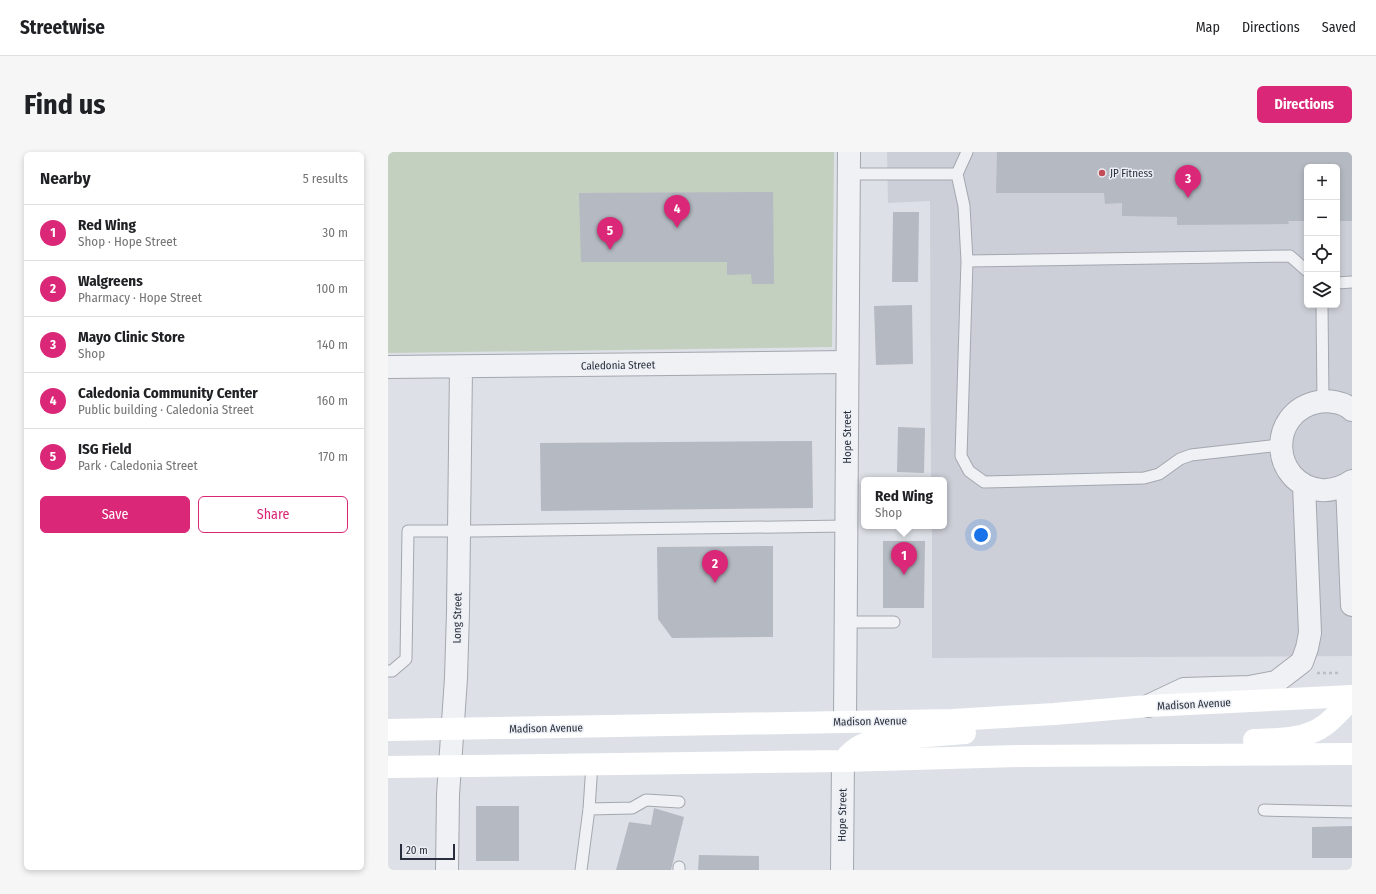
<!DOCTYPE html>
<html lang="en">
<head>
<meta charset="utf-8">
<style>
	body { margin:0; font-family:"Fira Sans Condensed",sans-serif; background:#f6f6f6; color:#202124 }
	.controls { position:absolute; right:12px; top:12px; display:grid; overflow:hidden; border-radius:6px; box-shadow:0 2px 6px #0003 }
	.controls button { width:36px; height:36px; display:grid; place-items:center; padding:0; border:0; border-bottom:1px solid #e0e0e0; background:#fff; color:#202124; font:20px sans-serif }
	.scale { position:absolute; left:12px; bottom:10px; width:55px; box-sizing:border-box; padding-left:4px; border:2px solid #282e3b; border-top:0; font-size:11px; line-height:14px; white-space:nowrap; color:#282e3b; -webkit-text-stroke:3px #eceff4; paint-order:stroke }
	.you { position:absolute; left:593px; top:383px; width:14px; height:14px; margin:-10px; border:3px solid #fff; border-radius:50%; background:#1a73e8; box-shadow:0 0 0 6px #1a73e833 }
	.badge { display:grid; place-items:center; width:26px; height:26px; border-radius:50%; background:#db2777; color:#fff; font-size:13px; font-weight:700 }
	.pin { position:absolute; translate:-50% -33px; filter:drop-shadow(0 1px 2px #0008) }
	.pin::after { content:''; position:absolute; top:21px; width:14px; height:12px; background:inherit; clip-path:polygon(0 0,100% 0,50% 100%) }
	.popup { position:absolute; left:473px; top:325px; width:86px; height:52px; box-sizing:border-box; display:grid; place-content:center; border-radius:6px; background:#fff; filter:drop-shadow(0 1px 3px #0005); font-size:13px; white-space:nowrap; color:#757577 }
	.popup b { font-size:15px; color:#202124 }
	.popup::after { content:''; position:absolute; left:50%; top:100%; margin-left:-8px; border:8px solid transparent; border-top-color:#fff }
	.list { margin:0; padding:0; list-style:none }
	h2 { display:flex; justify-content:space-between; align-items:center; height:52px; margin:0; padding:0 16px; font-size:17px }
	h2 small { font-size:13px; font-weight:400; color:#757577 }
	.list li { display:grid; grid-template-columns:26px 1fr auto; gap:12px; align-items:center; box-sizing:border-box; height:56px; padding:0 16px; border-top:1px solid #e0e0e0 }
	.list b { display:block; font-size:15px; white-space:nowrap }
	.list p { margin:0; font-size:13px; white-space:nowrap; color:#757577 }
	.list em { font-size:13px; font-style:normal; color:#757577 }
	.actions { display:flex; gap:8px; padding:12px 16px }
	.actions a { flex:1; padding:9px 0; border:1px solid #db2777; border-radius:6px; text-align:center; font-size:14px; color:#db2777 }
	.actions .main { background:#db2777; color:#fff }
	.icon { flex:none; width:22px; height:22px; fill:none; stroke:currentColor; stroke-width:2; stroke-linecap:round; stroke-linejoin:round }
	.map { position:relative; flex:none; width:964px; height:718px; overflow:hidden; border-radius:6px }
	header { display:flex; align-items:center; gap:24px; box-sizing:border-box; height:56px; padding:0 20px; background:#fff; border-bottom:1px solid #e0e0e0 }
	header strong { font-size:19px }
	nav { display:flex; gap:22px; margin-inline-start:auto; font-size:14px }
	.intro { display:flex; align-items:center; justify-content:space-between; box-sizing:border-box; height:96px; padding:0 24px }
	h1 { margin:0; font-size:28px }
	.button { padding:10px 18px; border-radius:6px; background:#db2777; color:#fff; font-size:14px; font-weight:700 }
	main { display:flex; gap:24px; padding:0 24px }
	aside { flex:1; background:#fff; border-radius:6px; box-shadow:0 2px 6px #0003 }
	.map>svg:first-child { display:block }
	.built { fill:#cccfd7; fill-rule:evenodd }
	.green { fill:#c3cfbf }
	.building { fill:#b5b9c2 }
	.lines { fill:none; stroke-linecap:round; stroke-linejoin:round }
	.service-casing { stroke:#a3a7af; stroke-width:13 }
	.minor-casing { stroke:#a3a7af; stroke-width:24 }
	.tertiary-casing { stroke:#a3a7af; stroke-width:24 }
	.path { stroke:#bcbec5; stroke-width:2.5; stroke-dasharray:3 3; stroke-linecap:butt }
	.service { stroke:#f0f1f5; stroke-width:11 }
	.minor { stroke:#f0f1f5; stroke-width:22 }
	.tertiary { stroke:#f0f1f5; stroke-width:22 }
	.secondary { stroke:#fff; stroke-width:22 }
	.poi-dot { fill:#c24c58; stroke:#eceff4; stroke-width:1.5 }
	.labels { text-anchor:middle; stroke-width:3; stroke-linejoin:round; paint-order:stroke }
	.poi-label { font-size:11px; fill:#282e3b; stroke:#eceff4; text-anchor:start }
	.street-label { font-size:11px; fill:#282e3b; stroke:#eceff4 }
</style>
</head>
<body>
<header>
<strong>Streetwise</strong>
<nav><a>Map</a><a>Directions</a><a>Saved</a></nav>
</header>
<div class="intro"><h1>Find us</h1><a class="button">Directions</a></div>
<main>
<aside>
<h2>Nearby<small>5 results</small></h2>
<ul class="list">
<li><span class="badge">1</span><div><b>Red Wing</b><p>Shop · Hope Street</p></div><em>30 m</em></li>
<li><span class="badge">2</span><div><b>Walgreens</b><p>Pharmacy · Hope Street</p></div><em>100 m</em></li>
<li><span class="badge">3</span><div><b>Mayo Clinic Store</b><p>Shop</p></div><em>140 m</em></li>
<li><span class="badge">4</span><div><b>Caledonia Community Center</b><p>Public building · Caledonia Street</p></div><em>160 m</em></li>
<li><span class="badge">5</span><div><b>ISG Field</b><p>Park · Caledonia Street</p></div><em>170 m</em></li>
</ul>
<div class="actions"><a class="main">Save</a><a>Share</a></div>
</aside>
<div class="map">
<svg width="964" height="718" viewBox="0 0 964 718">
	<rect width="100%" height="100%" fill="#dde0e6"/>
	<path class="built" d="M 499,0 L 964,0 L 964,504 L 544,506 L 544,374 L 556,374 L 556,328 L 543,328 L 542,49 L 500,51 ZM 919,15 L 949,15 L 949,153 L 919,153 Z"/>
	<path class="green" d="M 0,0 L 446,0 L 444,195 L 0,201 Z"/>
	<path class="building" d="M 609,0 L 964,0 L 964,69 L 949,69 L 949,15 L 919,15 L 919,69 L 900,69 L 901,72 L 789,73 L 789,65 L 734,64 L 734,51 L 717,52 L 716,41 L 608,41 Z
		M 385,40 L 386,132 L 364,132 L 363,122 L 339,123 L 339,110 L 193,110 L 191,41 Z
		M 505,60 L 531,60 L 530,130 L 504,130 Z
		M 524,153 L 525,212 L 488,213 L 486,154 Z
		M 510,275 L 537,276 L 536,321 L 509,320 Z
		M 424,289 L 425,356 L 153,359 L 152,291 Z
		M 495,389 L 537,389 L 536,456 L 495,456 Z
		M 385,394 L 385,485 L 284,486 L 270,467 L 269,395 Z
		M 88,654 L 131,654 L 131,709 L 88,709 Z
		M 266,656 L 296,665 L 283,718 L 228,718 L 241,670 L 263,673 Z
		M 964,674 L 964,706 L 924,706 L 924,675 Z
		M 311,703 L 371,704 L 371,718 L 310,718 Z"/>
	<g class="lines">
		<g class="service-casing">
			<path id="service" d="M 461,22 L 569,22 L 576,54 L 579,109 L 573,304 L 581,319 L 596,330 L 756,326 L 771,322 L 792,307 L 803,303 L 892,293
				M 569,22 L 579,0
				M 579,109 L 902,104 L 919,119
				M 949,131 L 964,130
				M 934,153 L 935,249
				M 457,470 L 506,470
				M 0,519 L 4,519 L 18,507 L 20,379 L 86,379 L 458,374
				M 201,657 L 244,656 L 258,648 L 291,650
				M 876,658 L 964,660
				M 291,715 L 291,718
				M 193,718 L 201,657 L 204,612"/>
		</g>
		<g class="minor-casing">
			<path id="minor" d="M 0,215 L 459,210
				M 964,258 C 956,250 940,248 930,250 C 879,260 882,332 933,338 C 944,339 955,335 964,329
				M 959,332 L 964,453
				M 760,554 L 796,537 L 861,535 L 888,530 L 914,510 L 919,496 L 922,481 L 916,333
				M 59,718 L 60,643 L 68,526 L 70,460 L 73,215
				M 454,718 L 455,609"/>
		</g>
		<g class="tertiary-casing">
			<path id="tertiary" d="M 457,569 L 461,0"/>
		</g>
		<path class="path" d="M 929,521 L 951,521"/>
		<use href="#service" class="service"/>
		<use href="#minor" class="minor"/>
		<use href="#tertiary" class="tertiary"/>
		<path class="secondary" d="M 0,578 L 565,568 L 666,562 L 760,554 L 964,544
			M 866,588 C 890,587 917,588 937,573 C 947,566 955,555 964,547
			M 455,609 C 466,596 473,592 489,588 L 577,581
			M 0,615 L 455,609 L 633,604 L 964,602"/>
	</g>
	<circle class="poi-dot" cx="714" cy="21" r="4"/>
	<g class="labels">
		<g class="poi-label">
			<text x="722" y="25">JP Fitness</text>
		</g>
		<g class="street-label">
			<text transform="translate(230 213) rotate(-1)" y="4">Caledonia Street</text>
			<text transform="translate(459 285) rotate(-90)" y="4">Hope Street</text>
			<text transform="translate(69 466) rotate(-89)" y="4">Long Street</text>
			<text transform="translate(806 552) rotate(-3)" y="4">Madison Avenue</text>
			<text transform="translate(482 569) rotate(-1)" y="4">Madison Avenue</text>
			<text transform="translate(158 576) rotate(-1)" y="4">Madison Avenue</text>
			<text transform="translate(454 663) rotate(-89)" y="4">Hope Street</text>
		</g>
	</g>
</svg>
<div class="controls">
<button>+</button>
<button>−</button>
<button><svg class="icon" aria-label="locate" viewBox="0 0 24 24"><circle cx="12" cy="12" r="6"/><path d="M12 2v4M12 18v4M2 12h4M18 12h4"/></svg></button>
<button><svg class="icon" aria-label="layers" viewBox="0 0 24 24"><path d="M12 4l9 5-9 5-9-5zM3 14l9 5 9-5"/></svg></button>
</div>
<div class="scale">20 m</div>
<div class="you"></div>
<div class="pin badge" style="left:516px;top:423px">1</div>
<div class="popup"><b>Red Wing</b>Shop</div>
<div class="pin badge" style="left:327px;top:431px">2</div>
<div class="pin badge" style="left:800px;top:46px">3</div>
<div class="pin badge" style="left:289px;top:76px">4</div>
<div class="pin badge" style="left:222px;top:98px">5</div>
</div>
</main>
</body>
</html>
